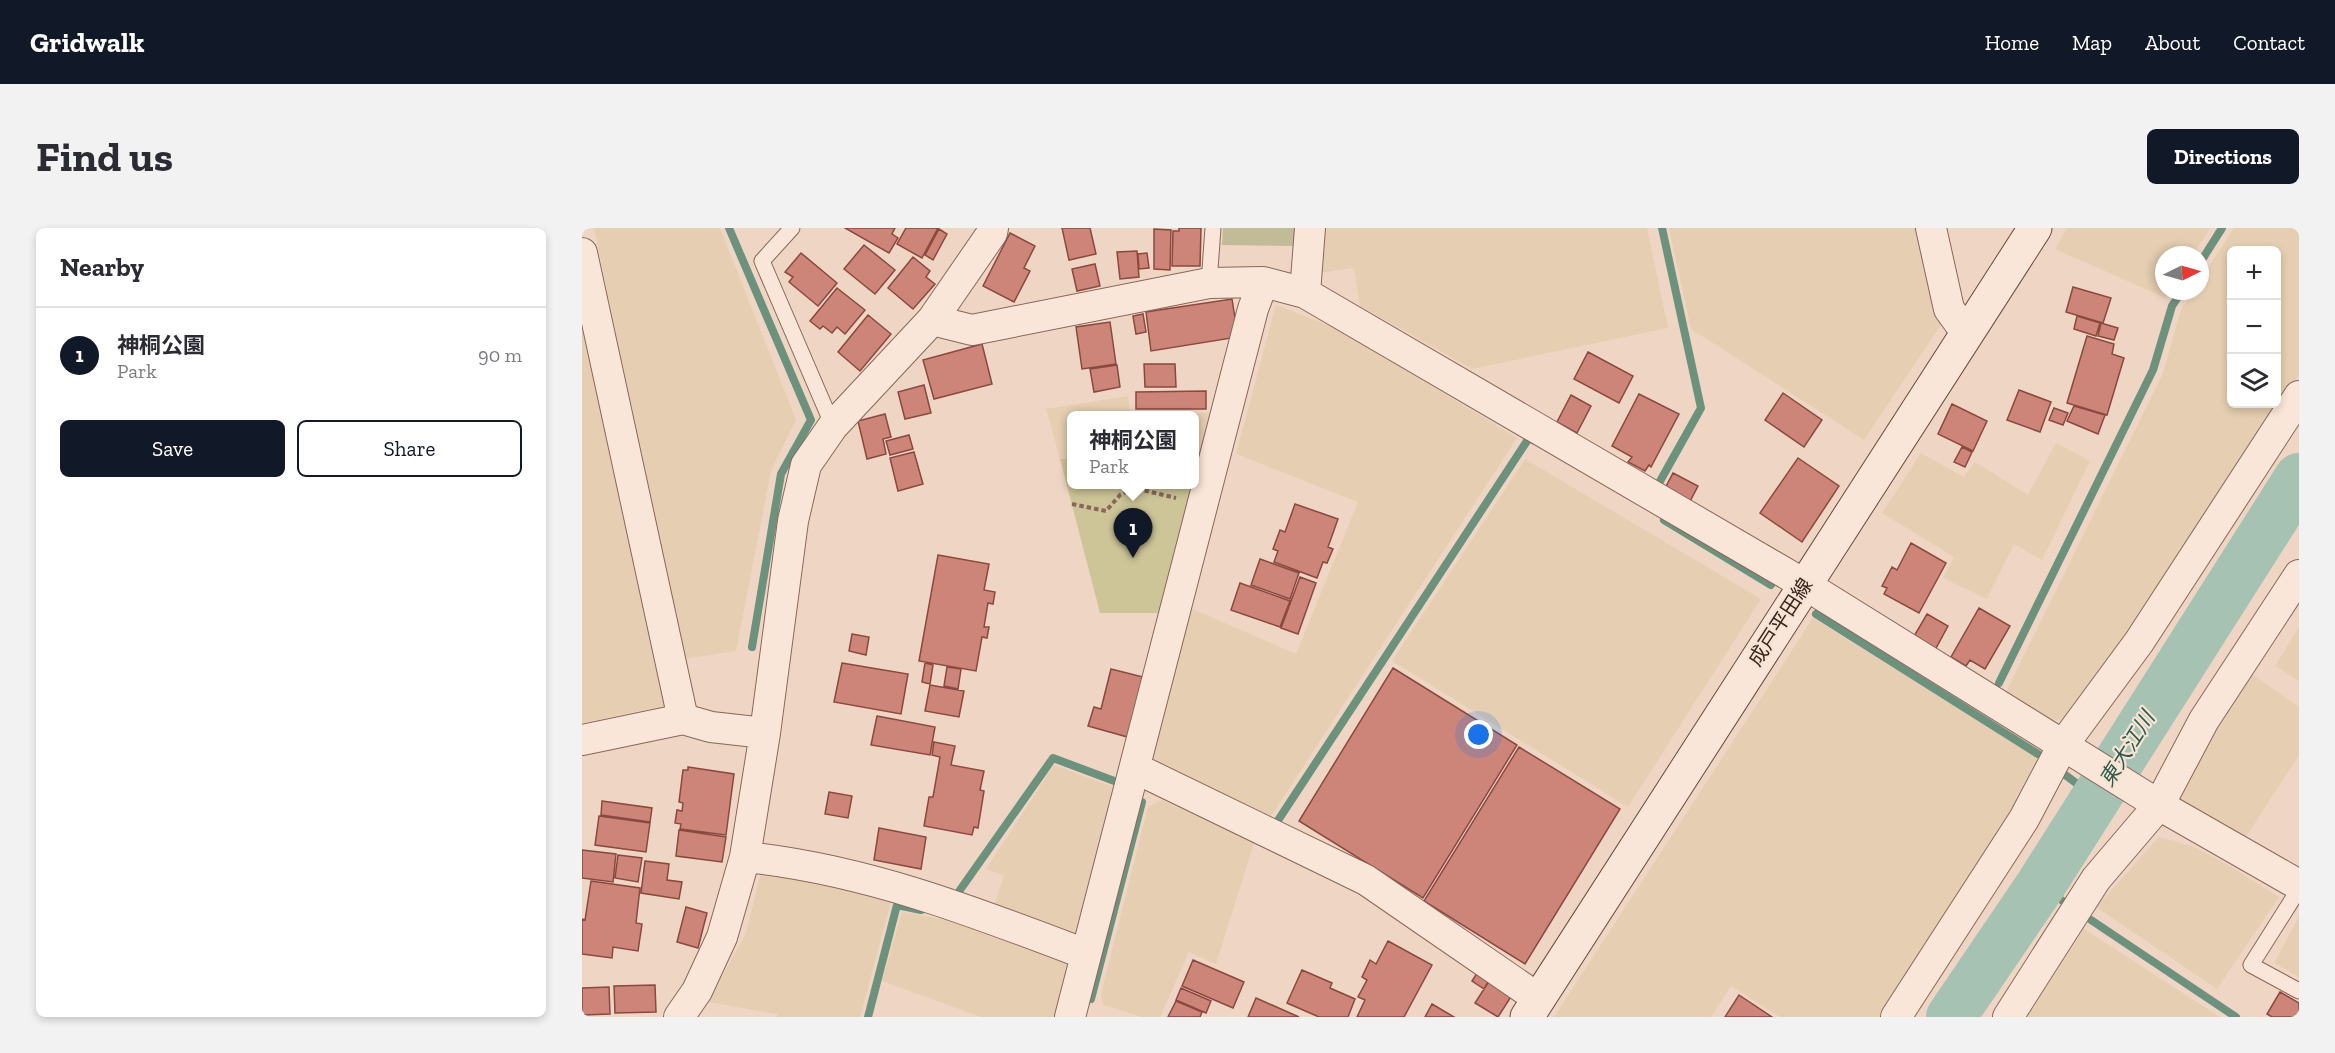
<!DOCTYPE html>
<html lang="en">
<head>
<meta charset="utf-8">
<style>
	body { margin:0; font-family:"Zilla Slab","Noto Sans JP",serif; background:#f2f2f3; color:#2b2b33 }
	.controls { position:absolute; right:18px; top:18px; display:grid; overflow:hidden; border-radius:9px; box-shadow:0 3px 9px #0003 }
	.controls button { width:54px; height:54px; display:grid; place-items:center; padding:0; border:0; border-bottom:2px solid #e1e1e2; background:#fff; color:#2b2b33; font:30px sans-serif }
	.compass { position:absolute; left:1573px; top:18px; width:54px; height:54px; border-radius:50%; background:#fff; box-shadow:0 3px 9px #0003; rotate:85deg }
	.you { position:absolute; left:897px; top:507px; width:21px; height:21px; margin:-15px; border:4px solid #fff; border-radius:50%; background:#1a73e8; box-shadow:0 0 0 9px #1a73e833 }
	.badge { display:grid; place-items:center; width:39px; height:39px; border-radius:50%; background:#111827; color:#fff; font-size:20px; font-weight:700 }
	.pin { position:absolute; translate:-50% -50px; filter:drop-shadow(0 2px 3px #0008) }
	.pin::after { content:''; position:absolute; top:32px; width:21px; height:18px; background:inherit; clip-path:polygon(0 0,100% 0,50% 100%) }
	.popup { position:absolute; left:485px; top:183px; width:132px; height:78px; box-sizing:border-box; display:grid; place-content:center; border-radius:9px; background:#fff; filter:drop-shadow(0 2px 4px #0005); font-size:20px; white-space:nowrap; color:#7c7c81 }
	.popup b { font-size:22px; color:#2b2b33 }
	.popup::after { content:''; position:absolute; left:50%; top:100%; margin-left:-12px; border:12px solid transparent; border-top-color:#fff }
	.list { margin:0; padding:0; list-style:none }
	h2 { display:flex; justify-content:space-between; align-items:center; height:78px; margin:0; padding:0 24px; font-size:26px }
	h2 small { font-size:20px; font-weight:400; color:#7c7c81 }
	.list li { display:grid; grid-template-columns:39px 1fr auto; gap:18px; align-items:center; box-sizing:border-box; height:96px; padding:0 24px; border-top:2px solid #e1e1e2 }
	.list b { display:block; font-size:22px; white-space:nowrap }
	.list p { margin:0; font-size:20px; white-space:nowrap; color:#7c7c81 }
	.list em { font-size:20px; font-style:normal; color:#7c7c81 }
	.actions { display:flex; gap:12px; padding:18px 24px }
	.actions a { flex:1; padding:14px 0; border:2px solid #111827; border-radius:9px; text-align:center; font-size:21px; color:#111827 }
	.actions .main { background:#111827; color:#fff }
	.icon { flex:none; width:33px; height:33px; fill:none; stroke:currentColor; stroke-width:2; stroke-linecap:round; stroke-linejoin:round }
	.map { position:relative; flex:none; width:1717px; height:789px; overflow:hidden; border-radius:9px }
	header { display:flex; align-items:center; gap:36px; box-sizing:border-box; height:84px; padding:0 30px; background:#111827; color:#fff }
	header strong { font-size:28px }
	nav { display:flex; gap:33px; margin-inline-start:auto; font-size:21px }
	.intro { display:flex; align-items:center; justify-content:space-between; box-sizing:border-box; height:144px; padding:0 36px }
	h1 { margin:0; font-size:42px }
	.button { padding:15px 27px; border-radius:9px; background:#111827; color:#fff; font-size:21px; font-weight:700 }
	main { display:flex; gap:36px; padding:0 36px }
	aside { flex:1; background:#fff; border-radius:9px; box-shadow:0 3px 9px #0003 }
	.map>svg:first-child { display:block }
	.farmland { fill:#e5ceb1; fill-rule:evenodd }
	.green { fill:#cdc598 }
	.cemetery { fill:#c2bb97 }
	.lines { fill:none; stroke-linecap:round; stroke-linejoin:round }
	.stream { stroke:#6c917d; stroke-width:8 }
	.river { stroke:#a6c2b2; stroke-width:50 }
	.building { fill:#ce8579; stroke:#8a483f; stroke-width:1.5 }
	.lane-casing { stroke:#8a665a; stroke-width:17 }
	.street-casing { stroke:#8a665a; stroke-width:32 }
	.secondary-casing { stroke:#6c473d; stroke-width:35 }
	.path { stroke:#8a665a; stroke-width:4; stroke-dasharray:4.5 3; stroke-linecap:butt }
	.lane { stroke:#f9e6d8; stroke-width:15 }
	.street { stroke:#f9e6d8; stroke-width:30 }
	.secondary { stroke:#f9e6d8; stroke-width:33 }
	.labels { text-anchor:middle; stroke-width:4.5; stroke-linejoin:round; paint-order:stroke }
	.street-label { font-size:20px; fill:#3a241e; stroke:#f6e3d4 }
	.water-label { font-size:21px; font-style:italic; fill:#2d5a4a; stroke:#f6e3d4 }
</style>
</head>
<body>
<header>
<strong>Gridwalk</strong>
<nav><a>Home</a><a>Map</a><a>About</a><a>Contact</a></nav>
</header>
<div class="intro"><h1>Find us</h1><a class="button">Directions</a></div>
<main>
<aside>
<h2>Nearby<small></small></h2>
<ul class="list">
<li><span class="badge">1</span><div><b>神桐公園</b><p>Park</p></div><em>90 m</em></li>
</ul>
<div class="actions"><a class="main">Save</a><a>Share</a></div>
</aside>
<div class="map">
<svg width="1717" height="789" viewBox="0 0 1717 789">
	<rect width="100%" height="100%" fill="#efd6c4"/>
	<path class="farmland" d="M 12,0 L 138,0 L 214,192 L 189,243 L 154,423 L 102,431 Z
		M 740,0 L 1065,0 L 1086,100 L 890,141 L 778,78 L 772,40 L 737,45 Z
		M 1087,0 L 1340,0 L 1361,94 L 1282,212 L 1109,101 Z
		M 1485,0 L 1628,0 L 1611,27 L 1582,27 L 1582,63 L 1588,63 L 1584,70 L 1473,21 Z
		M 1652,0 L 1717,0 L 1717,147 L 1549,407 L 1488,490 L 1470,493 L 1423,466 L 1581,145 L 1599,82 L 1611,63 L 1618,63 L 1618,52 ZM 1650,22 L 1694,22 L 1694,176 L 1650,176 Z
		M 0,54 L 90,476 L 0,495 Z
		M 694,77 L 756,101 L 935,210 L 684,596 L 566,532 L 606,379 L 714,426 L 776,274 L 654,226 Z
		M 546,168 L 548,187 L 490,188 L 489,231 L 478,231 L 464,181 Z
		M 636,184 L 626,224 L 613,224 L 612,188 L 563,188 Z
		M 1474,215 L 1508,233 L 1460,332 L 1432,316 L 1405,371 L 1361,350 L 1372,329 L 1300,285 L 1339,225 L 1382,249 L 1393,234 L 1446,267 Z
		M 943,231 L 1179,371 L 1046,579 L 810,433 Z
		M 1231,390 L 1454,529 L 1458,539 L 1304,789 L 1198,789 L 1149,758 L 1129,789 L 972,789 Z
		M 1717,399 L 1717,453 L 1693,438 Z
		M 1664,442 L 1717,479 L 1717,527 L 1662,612 L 1598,576 L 1597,558 Z
		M 472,537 L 539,562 L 503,703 L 490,708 L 412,678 L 422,647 L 404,641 Z
		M 580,572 L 672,615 L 634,736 L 607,724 L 578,789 L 560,789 L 521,777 L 519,766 L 566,579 Z
		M 1577,609 L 1612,619 L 1648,638 L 1697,669 L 1635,761 L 1514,679 Z
		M 180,640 L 310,670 L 278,789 L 195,789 L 195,786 L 126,774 L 164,705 Z
		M 320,684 L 369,693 L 374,685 L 487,727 L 491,743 L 479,789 L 399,789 L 300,753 Z
		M 1717,689 L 1717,749 L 1692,735 Z
		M 1502,701 L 1638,789 L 1445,789 Z"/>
	<path class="green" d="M 613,224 L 626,224 L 584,385 L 518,385 L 478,231 L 489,231 L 490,256 L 612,256 Z"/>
	<path class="cemetery" d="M 641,0 L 717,0 L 716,18 L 640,17 Z"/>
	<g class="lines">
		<path class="stream" d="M 147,0 L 229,192 L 199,246 L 170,419
			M 1618,35 L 1640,0
			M 1077,255 L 1119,180 L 1080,0
			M 1082,292 L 1189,357
			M 1234,386 L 1456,526
			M 1417,455 L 1571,142 L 1590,78 L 1600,63
			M 1478,543 L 1514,570
			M 693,597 L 947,210 L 953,213
			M 1458,658 L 1487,677
			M 378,662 L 471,530 L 535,554
			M 1509,692 L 1654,789
			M 509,771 L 560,574
			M 286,789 L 315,677 L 339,682"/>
		<path class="river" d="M 1369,789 L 1458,658 L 1717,250"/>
	</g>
	<path class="building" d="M 263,0 L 313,0 L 310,6 L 316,10 L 307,25 Z
		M 324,0 L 356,0 L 340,30 L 315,16 Z
		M 480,0 L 508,0 L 514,26 L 487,32 Z
		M 597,0 L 619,0 L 618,38 L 590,38 L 591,3 L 597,3 Z
		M 357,1 L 365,6 L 351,32 L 343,27 Z
		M 572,1 L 589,2 L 588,42 L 572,41 Z
		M 428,5 L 453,18 L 442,40 L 448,43 L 432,74 L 401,58 Z
		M 282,17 L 313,42 L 293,66 L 262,41 Z
		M 555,23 L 557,49 L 538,51 L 535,24 Z
		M 219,25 L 255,55 L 236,78 L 207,54 L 211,49 L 203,44 Z
		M 565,25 L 567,40 L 557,41 L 556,26 Z
		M 331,29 L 348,43 L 344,49 L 353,56 L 331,81 L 306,60 Z
		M 513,36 L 518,58 L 495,63 L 490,41 Z
		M 1491,59 L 1529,70 L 1521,95 L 1484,84 Z
		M 255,60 L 283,82 L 263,106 L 255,99 L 250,105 L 241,98 L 238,101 L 228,93 Z
		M 650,71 L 656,109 L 569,123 L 564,84 Z
		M 561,86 L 564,104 L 554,106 L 551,88 Z
		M 286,87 L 309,106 L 278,143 L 256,124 Z
		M 1495,88 L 1518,95 L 1514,108 L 1492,101 Z
		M 528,94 L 534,136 L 500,141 L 494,99 Z
		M 1519,95 L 1536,100 L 1532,112 L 1516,108 Z
		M 1505,108 L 1532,116 L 1530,126 L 1542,130 L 1525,187 L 1485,175 Z
		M 400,116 L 410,156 L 352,171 L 341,132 Z
		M 1006,124 L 1051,148 L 1037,175 L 992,151 Z
		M 562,136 L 593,136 L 594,159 L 563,159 Z
		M 535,137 L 538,159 L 512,164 L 508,141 Z
		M 342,157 L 349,185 L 323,191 L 316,164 Z
		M 1437,162 L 1469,174 L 1458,204 L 1425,192 Z
		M 624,163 L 624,181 L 554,181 L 554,164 Z
		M 1201,165 L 1240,192 L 1222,219 L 1183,192 Z
		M 1057,166 L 1097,186 L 1069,239 L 1067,237 L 1063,243 L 1046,234 L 1050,229 L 1030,218 Z
		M 989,167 L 1009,178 L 995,205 L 975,194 Z
		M 1370,176 L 1405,193 L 1391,223 L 1356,206 Z
		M 1492,178 L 1523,187 L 1516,206 L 1485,193 Z
		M 1472,180 L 1486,185 L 1481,197 L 1467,192 Z
		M 303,186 L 309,209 L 301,211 L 304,226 L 285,231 L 276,193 Z
		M 327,207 L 331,221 L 308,227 L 304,213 Z
		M 1380,219 L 1390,224 L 1383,239 L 1372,234 Z
		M 332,224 L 341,256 L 316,263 L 308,230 Z
		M 1216,230 L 1257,258 L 1220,314 L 1178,285 Z
		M 1091,245 L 1116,258 L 1104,281 L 1079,268 Z
		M 713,276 L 756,291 L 746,319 L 751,321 L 745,335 L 741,334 L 735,350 L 692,334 L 696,323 L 691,321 L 698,302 L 703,304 Z
		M 1329,315 L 1364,335 L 1337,385 L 1302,366 L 1305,360 L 1300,358 L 1310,339 L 1315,342 Z
		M 356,327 L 407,336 L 402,362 L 413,364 L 411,376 L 406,375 L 402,399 L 407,399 L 405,410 L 400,409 L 394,443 L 337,433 Z
		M 678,331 L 717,345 L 708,371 L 669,357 Z
		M 718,349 L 734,355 L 716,406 L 699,400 Z
		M 658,355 L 708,373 L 698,399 L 649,382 Z
		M 1397,380 L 1428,398 L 1403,441 L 1388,432 L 1384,438 L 1369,429 Z
		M 1345,386 L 1366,398 L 1353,422 L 1331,410 Z
		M 270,406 L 287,409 L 284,427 L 267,423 Z
		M 260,435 L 326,446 L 319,486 L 252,474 Z
		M 343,435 L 351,437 L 348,456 L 340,454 Z
		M 365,439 L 379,441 L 376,461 L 362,458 Z
		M 811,440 L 935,517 L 841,670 L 717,593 Z
		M 529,441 L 565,450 L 549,510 L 506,498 L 512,479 L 519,481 Z
		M 348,457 L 382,463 L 377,489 L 343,483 Z
		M 295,488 L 353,499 L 348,527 L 289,517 Z
		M 352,514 L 373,518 L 369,537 L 402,543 L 398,562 L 402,563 L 396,600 L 392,599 L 390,607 L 342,598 L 347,569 L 351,569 L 358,529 L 350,527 Z
		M 937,519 L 1038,581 L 943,736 L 842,673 Z
		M 106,539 L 152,546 L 144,607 L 98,601 L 99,596 L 93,595 L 95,582 L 100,583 L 101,575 L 97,574 L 101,542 L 106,542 Z
		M 247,564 L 270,568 L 266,590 L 243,586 Z
		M 20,573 L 70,580 L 68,594 L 19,587 Z
		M 17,588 L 68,595 L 64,624 L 13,617 Z
		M 297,600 L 344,609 L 339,641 L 292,632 Z
		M 97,602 L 144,609 L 140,634 L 94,628 Z
		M 0,622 L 34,626 L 31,654 L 0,650 Z
		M 36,627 L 60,630 L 56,654 L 33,650 Z
		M 63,633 L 87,636 L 85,652 L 100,654 L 97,671 L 59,665 Z
		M 9,653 L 58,660 L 54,695 L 60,696 L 56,723 L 31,719 L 30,730 L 0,726 L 0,691 L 3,692 Z
		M 104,679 L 125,685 L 116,720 L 95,714 Z
		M 806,713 L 850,737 L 822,789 L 775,789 L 783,772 L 776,769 L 785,752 L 780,749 L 788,732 L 794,736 Z
		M 611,732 L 662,754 L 651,780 L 600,758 Z
		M 720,742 L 750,755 L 748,760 L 773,771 L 766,789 L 737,789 L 705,775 Z
		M 897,742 L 909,749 L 902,761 L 890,753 Z
		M 909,750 L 932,764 L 916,789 L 893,775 Z
		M 73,757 L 74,784 L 33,785 L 32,758 Z
		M 27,759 L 28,786 L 0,787 L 0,760 Z
		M 599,760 L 629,773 L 624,785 L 594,772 Z
		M 1698,764 L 1717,775 L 1717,789 L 1690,789 L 1685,786 Z
		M 1157,767 L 1190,789 L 1143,789 Z
		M 674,770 L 717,789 L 666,789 Z
		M 594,773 L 620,784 L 618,789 L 586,789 Z
		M 850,776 L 872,789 L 843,789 Z"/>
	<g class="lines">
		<g class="lane-casing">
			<path id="lane" d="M 210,0 L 180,33 L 251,198
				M 627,55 L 631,0
				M 1717,661 L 1669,737 L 1717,763"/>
		</g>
		<g class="street-casing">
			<path id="street" d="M 1349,0 L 1367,81 L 1385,106
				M 0,25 L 101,491
				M 723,65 L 728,0
				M 350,92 L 390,102 L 627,55 L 681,54 L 723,65 L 1222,356 L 1577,577 L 1717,657
				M 0,512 L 101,491 L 129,499 L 183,505
				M 553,540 L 784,652 L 957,771
				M 163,629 C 282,641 393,684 503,726
				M 97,789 L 115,763 L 140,709 L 163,629 L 183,505 L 211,293 L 224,237 L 251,198 L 350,92 L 410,5 L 411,0
				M 488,789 L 671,81 L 681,54
				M 1314,789 L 1442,591 L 1481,517 L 1557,414 L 1717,168
				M 1426,789 L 1514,651 L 1577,577 L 1622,492 L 1717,347"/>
		</g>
		<g class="secondary-casing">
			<path id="secondary" d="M 945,789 L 1453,0"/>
		</g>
		<path class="path" d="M 490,276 L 524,283 L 538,267 L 552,260 L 594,270"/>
		<use href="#lane" class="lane"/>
		<use href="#street" class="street"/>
		<use href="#secondary" class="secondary"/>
	</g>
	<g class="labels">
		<g class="street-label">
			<text transform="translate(1198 394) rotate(-57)" y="7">成戸平田線</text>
		</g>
		<g class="water-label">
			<text transform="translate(1545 521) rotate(-58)" y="7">東大江川</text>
		</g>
	</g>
</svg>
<div class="controls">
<button>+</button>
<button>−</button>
<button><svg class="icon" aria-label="layers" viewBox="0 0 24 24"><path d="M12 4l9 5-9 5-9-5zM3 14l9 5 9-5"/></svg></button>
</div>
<svg class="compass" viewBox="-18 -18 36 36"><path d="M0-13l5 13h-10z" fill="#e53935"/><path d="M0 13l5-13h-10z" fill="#7c7c81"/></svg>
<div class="you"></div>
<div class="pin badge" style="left:551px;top:330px">1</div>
<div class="popup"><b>神桐公園</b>Park</div>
</div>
</main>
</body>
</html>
